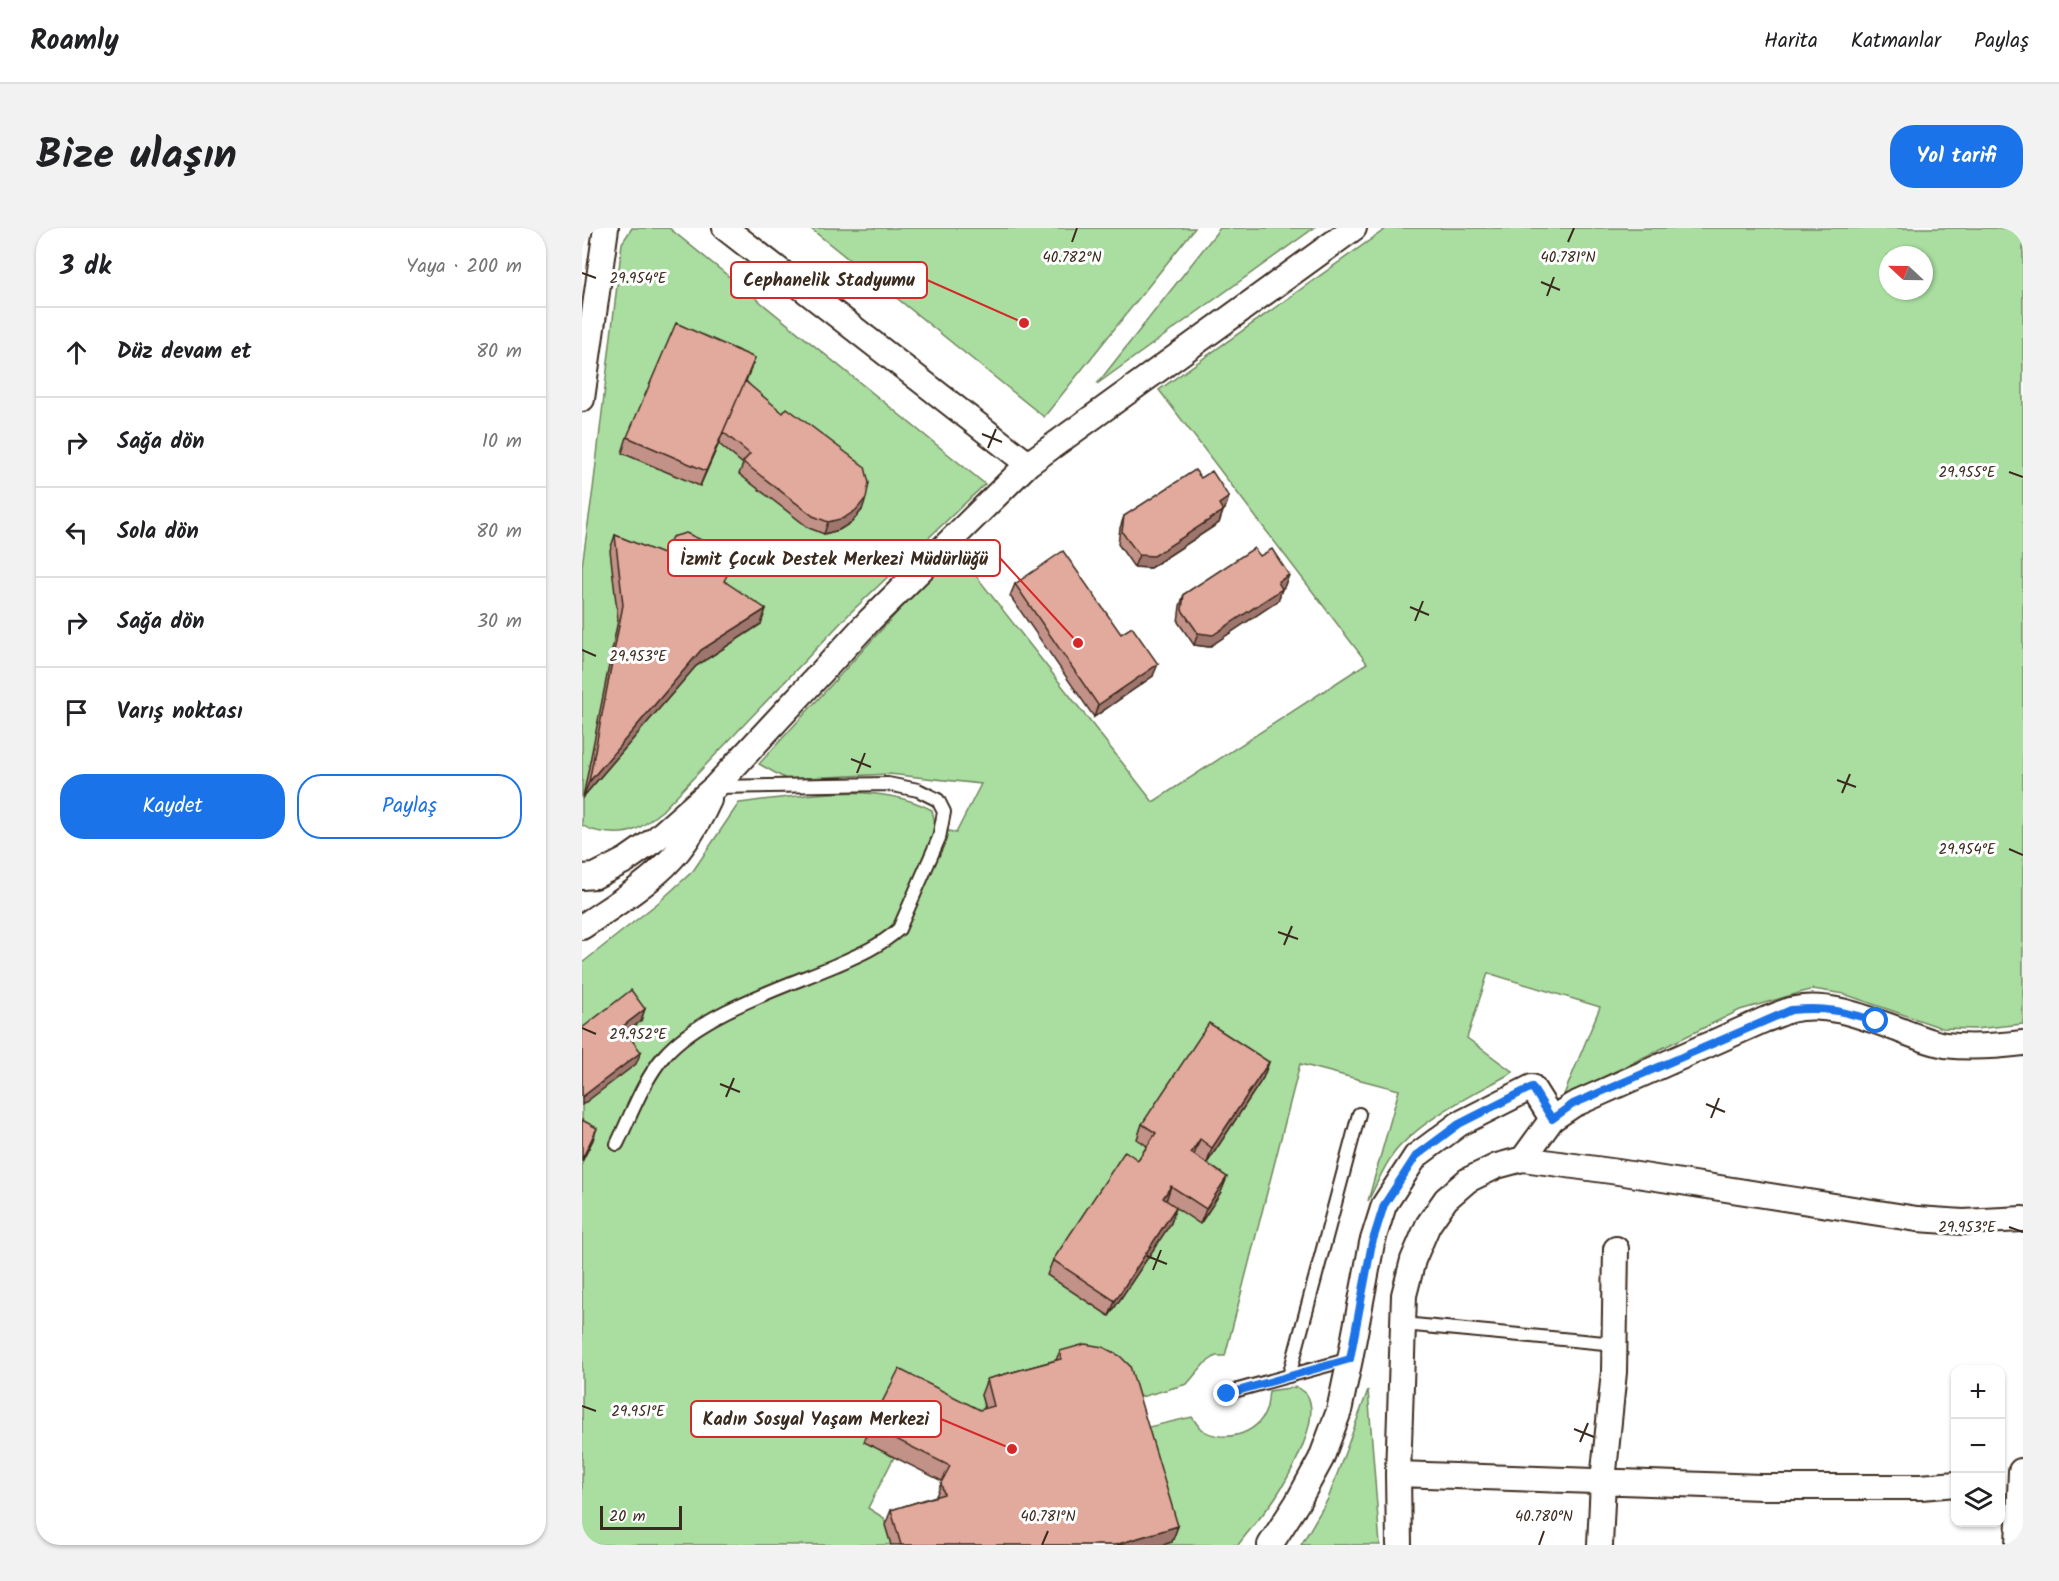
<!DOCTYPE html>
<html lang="tr">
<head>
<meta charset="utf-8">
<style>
	body { margin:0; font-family:Kalam,sans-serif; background:#f2f2f2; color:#202124 }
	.controls { position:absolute; right:18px; bottom:18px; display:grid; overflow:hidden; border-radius:12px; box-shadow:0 2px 4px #0004 }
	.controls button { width:54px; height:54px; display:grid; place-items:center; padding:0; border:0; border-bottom:2px solid #e0e0e0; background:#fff; color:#202124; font:30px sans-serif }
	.compass { position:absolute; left:1297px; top:18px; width:54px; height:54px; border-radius:50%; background:#fff; box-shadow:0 2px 4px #0004; rotate:292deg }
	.scale { position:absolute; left:18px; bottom:15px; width:82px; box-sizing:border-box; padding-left:6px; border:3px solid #3b2a1e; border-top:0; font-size:16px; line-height:21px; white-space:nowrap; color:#3b2a1e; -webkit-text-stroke:4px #fff; paint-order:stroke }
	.stop { position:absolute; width:18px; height:18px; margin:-14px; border:4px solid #1a73e8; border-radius:50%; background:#fff }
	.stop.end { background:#1a73e8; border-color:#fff; box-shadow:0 2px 6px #0008 }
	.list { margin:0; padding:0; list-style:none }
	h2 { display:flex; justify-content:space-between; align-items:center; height:78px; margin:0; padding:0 24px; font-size:26px }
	h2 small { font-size:20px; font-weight:400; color:#757577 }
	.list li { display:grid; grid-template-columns:39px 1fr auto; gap:18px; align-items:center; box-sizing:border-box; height:90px; padding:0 24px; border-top:2px solid #e0e0e0 }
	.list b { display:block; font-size:22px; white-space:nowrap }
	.list em { font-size:20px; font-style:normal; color:#757577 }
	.actions { display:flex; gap:12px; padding:18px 24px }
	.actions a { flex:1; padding:14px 0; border:2px solid #1a73e8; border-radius:24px; text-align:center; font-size:21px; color:#1a73e8 }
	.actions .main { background:#1a73e8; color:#fff }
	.icon { flex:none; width:33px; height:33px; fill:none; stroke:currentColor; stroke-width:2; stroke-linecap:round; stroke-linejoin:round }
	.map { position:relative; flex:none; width:1441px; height:1317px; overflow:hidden; border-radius:24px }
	header { display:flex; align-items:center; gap:36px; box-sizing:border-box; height:84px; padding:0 30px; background:#fff; border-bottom:2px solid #e0e0e0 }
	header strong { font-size:28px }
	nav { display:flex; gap:33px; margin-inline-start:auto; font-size:21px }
	.intro { display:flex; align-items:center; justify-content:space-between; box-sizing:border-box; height:144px; padding:0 36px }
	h1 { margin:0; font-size:42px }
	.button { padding:15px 27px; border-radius:24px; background:#1a73e8; color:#fff; font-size:21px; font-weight:700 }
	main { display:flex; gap:36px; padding:0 36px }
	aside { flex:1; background:#fff; border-radius:24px; box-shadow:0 2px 4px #0004 }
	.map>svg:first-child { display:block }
	.green { fill:#a9dea0; stroke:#72845f; stroke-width:1.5; fill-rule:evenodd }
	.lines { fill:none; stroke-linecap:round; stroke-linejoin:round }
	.service-casing { stroke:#3b2a1e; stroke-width:16 }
	.minor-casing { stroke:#3b2a1e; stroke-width:28 }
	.service { stroke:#fff; stroke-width:12 }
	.minor { stroke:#fff; stroke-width:24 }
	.wall { fill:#c29187; stroke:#3b2a1e; stroke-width:1.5 }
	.shaded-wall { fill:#9e766e; stroke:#3b2a1e; stroke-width:1.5 }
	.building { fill:#e2a99d; stroke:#3b2a1e; stroke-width:1.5 }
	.route { stroke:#1a73e8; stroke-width:8 }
	.ticks { fill:none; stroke:#3b2a1e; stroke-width:2 }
	.ticks-label { font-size:15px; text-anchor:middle; fill:#3b2a1e; stroke:#fff; stroke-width:6; stroke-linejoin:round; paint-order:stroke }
	.leader { fill:none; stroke:#d62828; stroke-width:2 }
	.callout-dot { fill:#d62828; stroke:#fff; stroke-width:2 }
	.callout { fill:#fff; stroke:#d62828; stroke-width:2 }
	.callout-label { font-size:18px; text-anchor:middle; font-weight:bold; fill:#3b2a1e }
</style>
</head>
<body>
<header>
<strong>Roamly</strong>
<nav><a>Harita</a><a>Katmanlar</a><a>Paylaş</a></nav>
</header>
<div class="intro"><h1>Bize ulaşın</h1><a class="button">Yol tarifi</a></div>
<main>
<aside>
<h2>3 dk<small>Yaya · 200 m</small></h2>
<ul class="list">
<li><svg class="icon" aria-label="ahead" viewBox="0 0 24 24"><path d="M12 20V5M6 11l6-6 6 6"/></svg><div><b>Düz devam et</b></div><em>80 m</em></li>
<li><svg class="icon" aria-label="right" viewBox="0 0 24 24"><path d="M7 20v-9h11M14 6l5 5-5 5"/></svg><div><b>Sağa dön</b></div><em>10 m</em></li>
<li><svg class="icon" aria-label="left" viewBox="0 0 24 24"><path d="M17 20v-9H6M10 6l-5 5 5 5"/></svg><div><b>Sola dön</b></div><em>80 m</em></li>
<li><svg class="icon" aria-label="right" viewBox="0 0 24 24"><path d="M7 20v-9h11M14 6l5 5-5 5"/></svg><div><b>Sağa dön</b></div><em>30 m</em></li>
<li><svg class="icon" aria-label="arrive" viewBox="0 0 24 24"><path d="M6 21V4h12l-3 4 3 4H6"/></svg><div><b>Varış noktası</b></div></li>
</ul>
<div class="actions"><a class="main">Kaydet</a><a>Paylaş</a></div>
</aside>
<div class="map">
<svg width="1441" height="1317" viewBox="0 0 1441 1317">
	<rect width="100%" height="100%" fill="#fff"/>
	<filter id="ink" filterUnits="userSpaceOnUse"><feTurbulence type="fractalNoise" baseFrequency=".0167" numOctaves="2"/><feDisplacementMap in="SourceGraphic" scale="12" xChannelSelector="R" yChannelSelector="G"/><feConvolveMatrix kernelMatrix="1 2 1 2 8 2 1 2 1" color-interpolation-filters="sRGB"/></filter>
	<g filter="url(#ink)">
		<path class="green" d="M 50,0 L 87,0 L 403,256 L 269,384 L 80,583 C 71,589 62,599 52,602 C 39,608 11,605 0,597 L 0,338 L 11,261 L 40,15 Z
			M 228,0 L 613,0 L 462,189 Z
			M 638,0 L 732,0 L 515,156 Z
			M 805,0 L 1441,0 L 1441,796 L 1393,801 L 1360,800 L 1262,766 L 1231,761 L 1158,782 L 981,869 L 1018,779 L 906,745 L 885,810 L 931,844 C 893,866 850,885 819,917 C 804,932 796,954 786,973 L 817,862 L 718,836 L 643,1128 L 634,1128 L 622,1136 L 605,1156 L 548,1172 L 399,1167 L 406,1194 L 283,1214 L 312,1229 L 286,1280 L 302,1290 L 309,1317 L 0,1317 L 0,735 L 77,674 L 111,643 L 157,575 C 217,568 294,552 350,582 L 354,599 L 374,605 L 399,556 L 307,546 L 204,551 L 177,536 L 351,345 L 377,326 L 571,574 L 785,435 L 577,162 ZM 1306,27 L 1342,27 L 1342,63 L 1306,63 Z
			M 714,1159 C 717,1161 723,1163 725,1167 C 740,1191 707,1249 693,1270 C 682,1286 668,1301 656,1317 L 580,1317 L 558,1201 L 610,1189 C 613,1193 616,1198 619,1201 C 640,1216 676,1207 684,1182 C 686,1176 686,1169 687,1163 Z
			M 786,1162 L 798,1317 L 719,1317 L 746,1271 Z"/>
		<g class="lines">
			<g class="service-casing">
				<path id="service" d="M 35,916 C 49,887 61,853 82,828 C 119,785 202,759 254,737 C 277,727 298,718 317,701 L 357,610 L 362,584 L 356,572 L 336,562 L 306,556 L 135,559
					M 821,1096 L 1033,1116
					M 707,1148 L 777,886
					M 645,1165 L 768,1131"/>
			</g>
			<g class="minor-casing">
				<path id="minor" d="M 143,0 L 446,236
					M 0,171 L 24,0
					M 0,649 L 13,648 L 44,632 L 74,611 L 133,559 L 288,392 L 446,236 L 772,0
					M 0,699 C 26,681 53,665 76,644 C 98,625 115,598 127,572
					M 941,931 L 970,891 L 991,877 L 1182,792 C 1191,789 1199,785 1208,782 C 1244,773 1282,789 1315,801 C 1331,807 1346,814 1363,817 C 1388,820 1416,818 1441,815
					M 816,1246 L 1179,1259 L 1339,1259 L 1374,1256
					M 688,1317 L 715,1275 L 739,1231 L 757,1183 L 768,1131 L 790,1015 L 802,977 L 834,928 L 877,896 L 950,859 L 970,891
					M 817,1317 L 816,1246 L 822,1067 L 831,1032 L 846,997 L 864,971 L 886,952 L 915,938 L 941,931 L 1036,944 L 1335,991 L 1381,994 L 1441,991
					M 1018,1317 L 1021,1253 L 1032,1144 L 1034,1021
					M 1436,1317 L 1439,1243"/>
			</g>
			<use href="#service" class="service"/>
			<use href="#minor" class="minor"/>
		</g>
		<path class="wall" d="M 167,145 L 164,153 L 280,282 L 270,294 L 257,302 L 242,306 L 227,300 L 157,246 L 161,236 L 137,216 L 138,213 L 118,258 L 40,225 L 45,209 Z
			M 619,250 L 643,281 L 641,283 L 637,295 L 568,340 L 552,339 L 536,316 L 538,300 L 542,288 Z
			M 33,307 L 144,354 L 179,396 L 114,438 L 1,569 L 36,392 L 28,322 Z
			M 707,347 L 702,359 L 700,361 L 696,373 L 627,419 L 612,417 L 596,394 L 598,378 L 602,366 Z
			M 433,356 L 539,406 L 571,448 L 512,489 L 428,368 Z
			M 687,834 L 681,850 L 625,935 L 645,949 L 639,964 L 618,996 L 594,980 L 589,995 L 527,1088 L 465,1047 L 471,1032 L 556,932 L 565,918 L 555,911 L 560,896 Z
			M 478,1123 L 596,1298 L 590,1314 L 580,1317 L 309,1317 L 303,1297 L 309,1282 L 354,1268 L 360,1253 L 282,1214 L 288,1198 L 403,1181 L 399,1167 L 405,1151 L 474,1132 Z"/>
		<path class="shaded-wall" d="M 173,130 L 167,145 L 118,258 L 124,243 Z
			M 647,269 L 643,281 L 632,288 L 637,276 Z
			M 284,270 L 280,282 L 270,294 L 257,302 L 242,306 L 246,294 Z
			M 641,283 L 637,295 L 568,340 L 552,339 L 557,327 Z
			M 707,347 L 702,359 L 692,366 L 696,354 Z
			M 700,361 L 696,373 L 627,419 L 612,417 L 616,405 Z
			M 184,381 L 179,396 L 114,438 L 1,569 L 7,554 L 119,422 Z
			M 576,436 L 571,448 L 512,489 L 516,477 Z
			M 63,781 L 59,793 L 35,811 L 40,799 Z
			M 59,824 L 54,836 L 0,877 L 0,869 Z
			M 687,834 L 681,850 L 625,935 L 630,920 Z
			M 15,900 L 11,912 L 0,934 L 0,931 Z
			M 618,911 L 612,927 L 609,925 Z
			M 645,949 L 639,964 L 618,996 L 624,981 Z
			M 589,958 L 584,973 L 581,970 Z
			M 594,979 L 589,995 L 527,1088 L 533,1073 Z
			M 596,1298 L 590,1314 L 580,1317 L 533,1317 Z"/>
		<path class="building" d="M 94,95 L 173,130 L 124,243 L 45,209 Z
			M 163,153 L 201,185 L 205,180 L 283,239 L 287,255 L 284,270 L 274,282 L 262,290 L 246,294 L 231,288 L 161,234 L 168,226 L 141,204 Z
			M 613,242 L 619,250 L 630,243 L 647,269 L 637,276 L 641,283 L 572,328 L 557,327 L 540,304 L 542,288 Z
			M 104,305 L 146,324 L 150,338 L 142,353 L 184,381 L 119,422 L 7,554 L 41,377 L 33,307 L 81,326 L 90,309 Z
			M 672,320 L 678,328 L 690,321 L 707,347 L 696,354 L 700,361 L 631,407 L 616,405 L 600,382 L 602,366 Z
			M 481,323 L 539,406 L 550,399 L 576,436 L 516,477 L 433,356 Z
			M 49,762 L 63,781 L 40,799 L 59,824 L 0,869 L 0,800 Z
			M 627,795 L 687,834 L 630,920 L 618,911 L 609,925 L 645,949 L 624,981 L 589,958 L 581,970 L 594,979 L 533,1073 L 471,1032 L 543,923 L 556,932 L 574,905 L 560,896 Z
			M 0,892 L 15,900 L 0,931 Z
			M 503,1116 L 521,1119 L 538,1128 L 548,1138 L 596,1298 L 533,1317 L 319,1317 L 309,1282 L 362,1266 L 359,1255 L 368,1238 L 288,1198 L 317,1141 L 398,1182 L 412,1178 L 405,1151 L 479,1131 L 478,1123 Z"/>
	</g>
	<g class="lines" filter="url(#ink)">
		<path class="route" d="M 645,1166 L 768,1131 L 790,1015 L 802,977 L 834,928 L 877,896 L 950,859 L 970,891 L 991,876 L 1209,782 C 1245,779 1260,783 1294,793"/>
	</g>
	<path class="ticks" d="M 490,14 L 495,0M 986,14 L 992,0M 0,45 L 14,50M 959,54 L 978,62M 965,68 L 972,49M 400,206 L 420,214M 406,220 L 414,201M 1427,244 L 1441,249M 828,379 L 847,387M 833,393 L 841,373M 0,422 L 14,428M 269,531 L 289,539M 275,545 L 283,525M 1255,552 L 1274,559M 1260,565 L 1268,546M 1427,621 L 1441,627M 696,704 L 716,711M 702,717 L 710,698M 0,800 L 14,806M 138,856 L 158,864M 144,869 L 152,850M 1124,876 L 1143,884M 1129,890 L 1137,870M 1427,999 L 1441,1004M 565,1028 L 585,1036M 571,1042 L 579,1022M 0,1178 L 14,1183M 992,1201 L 1012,1209M 998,1214 L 1006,1195M 460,1317 L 466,1303M 957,1317 L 962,1303"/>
	<g class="ticks-label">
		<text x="490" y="34">40.782°N</text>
		<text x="986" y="34">40.781°N</text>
		<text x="56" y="55">29.954°E</text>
		<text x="1385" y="249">29.955°E</text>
		<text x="56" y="433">29.953°E</text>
		<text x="1385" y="626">29.954°E</text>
		<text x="56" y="811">29.952°E</text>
		<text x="1385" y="1004">29.953°E</text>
		<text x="56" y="1188">29.951°E</text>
		<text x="466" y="1293">40.781°N</text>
		<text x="962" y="1293">40.780°N</text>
	</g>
	<path class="leader" d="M442 95L345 52M496 415L418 330M430 1221L359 1191"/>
	<g class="callout-dot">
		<circle cx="442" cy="95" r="6"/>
		<circle cx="496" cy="415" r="6"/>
		<circle cx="430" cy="1221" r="6"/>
	</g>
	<g class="callout">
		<rect x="149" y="34" width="196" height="36" rx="6"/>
		<rect x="86" y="312" width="332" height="36" rx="6"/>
		<rect x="109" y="1173" width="250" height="36" rx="6"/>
	</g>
	<g class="callout-label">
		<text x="247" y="58">Cephanelik Stadyumu</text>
		<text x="252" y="337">İzmit Çocuk Destek Merkezi Müdürlüğü</text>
		<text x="234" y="1197">Kadın Sosyal Yaşam Merkezi</text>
	</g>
</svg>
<div class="controls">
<button>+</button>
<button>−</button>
<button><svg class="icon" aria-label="layers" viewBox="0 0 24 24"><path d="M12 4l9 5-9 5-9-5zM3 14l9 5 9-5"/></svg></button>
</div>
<svg class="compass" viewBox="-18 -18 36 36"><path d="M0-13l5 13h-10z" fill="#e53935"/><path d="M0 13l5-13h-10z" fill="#757577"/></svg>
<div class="scale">20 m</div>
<div class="stop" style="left:1294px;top:793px"></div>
<div class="stop end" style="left:645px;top:1166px"></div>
</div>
</main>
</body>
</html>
